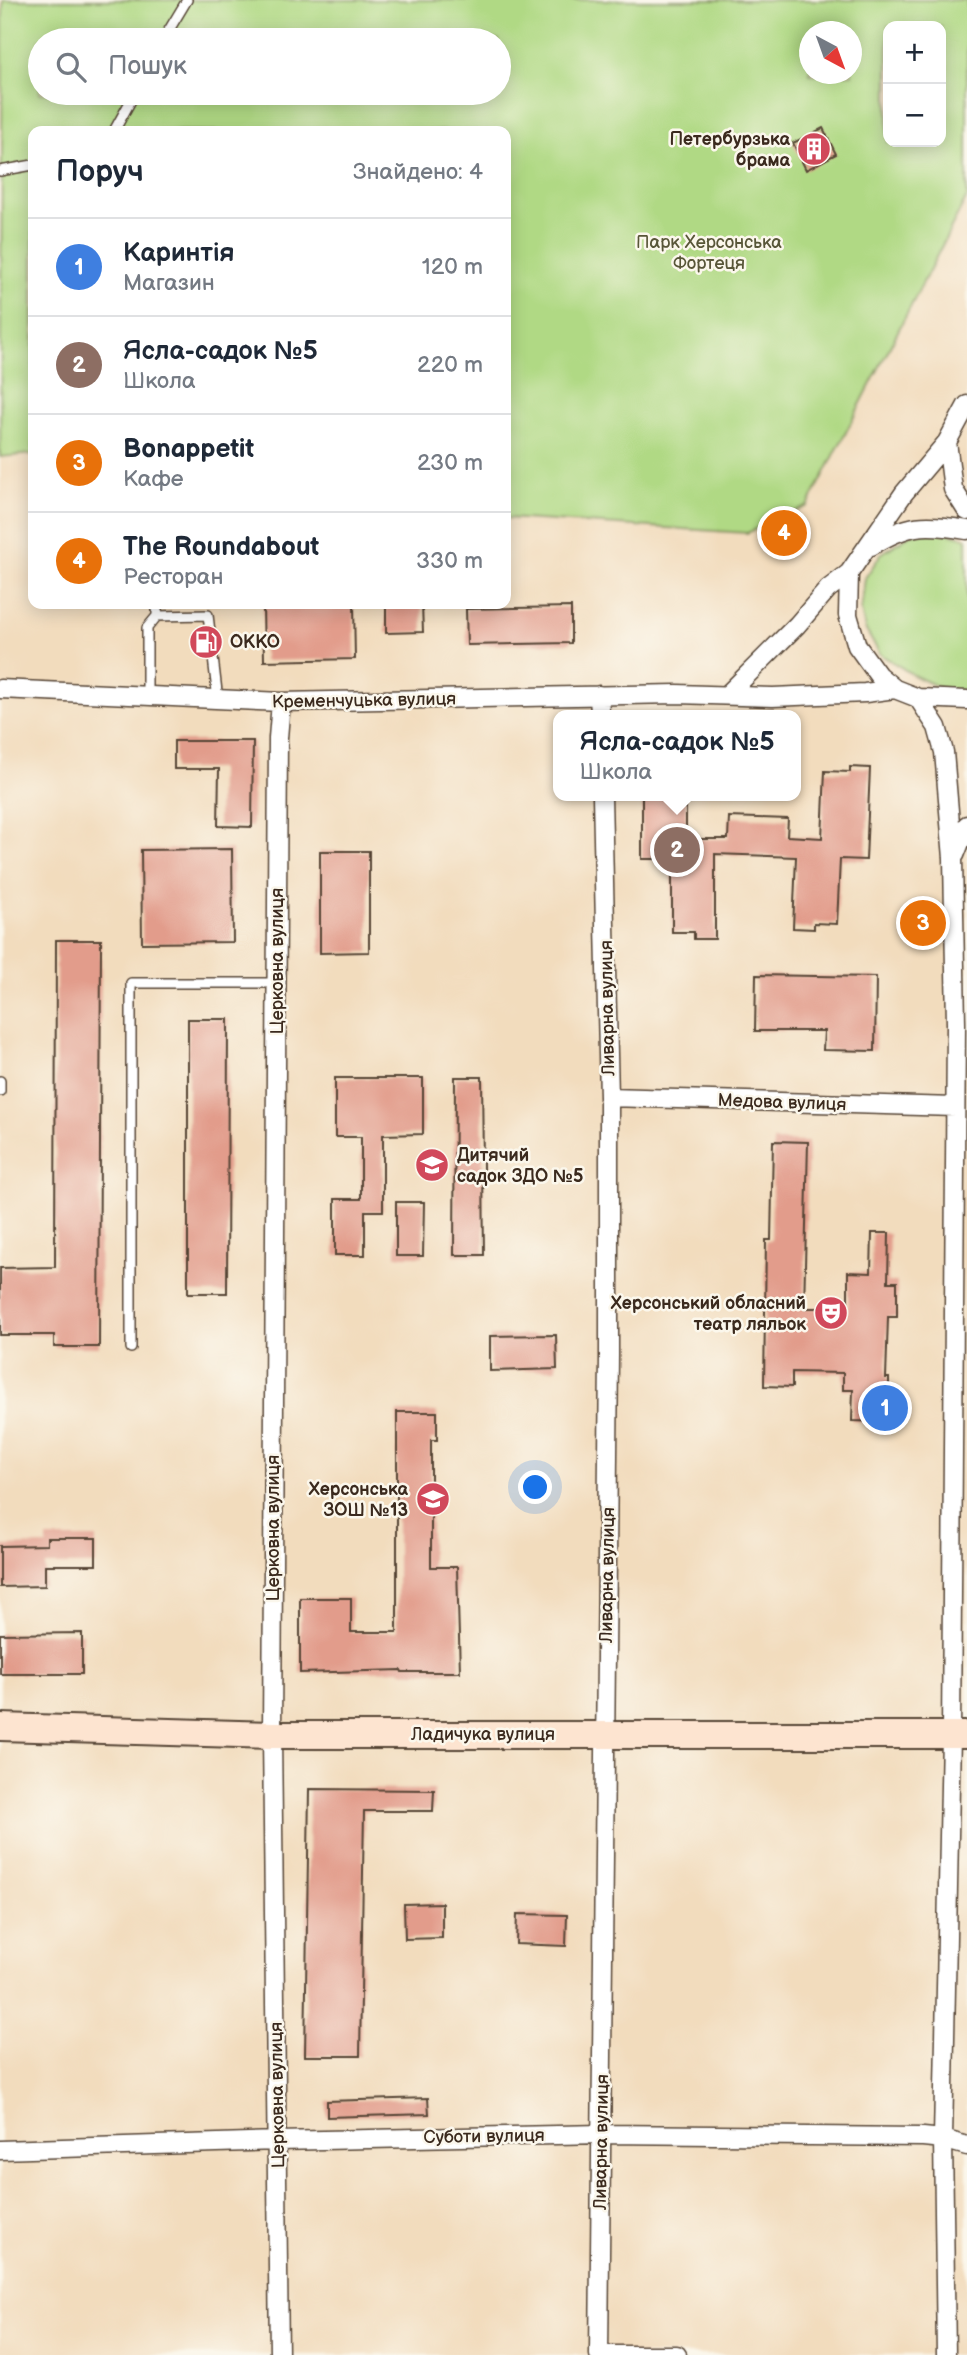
<!DOCTYPE html>
<html lang="uk">
<head>
<meta charset="utf-8">
<style>
	body { margin:0; font-family:"Balsamiq Sans",sans-serif; background:#f6f6f7; color:#1f2937 }
	.controls { position:absolute; right:21px; top:21px; display:grid; overflow:hidden; border-radius:14px; box-shadow:0 4px 18px #0003 }
	.controls button { width:63px; height:63px; display:grid; place-items:center; padding:0; border:0; border-bottom:2px solid #e0e1e3; background:#fff; color:#1f2937; font:35px sans-serif }
	.compass { position:absolute; left:799px; top:21px; width:63px; height:63px; border-radius:50%; background:#fff; box-shadow:0 4px 18px #0003; rotate:139deg }
	.you { position:absolute; left:536px; top:1488px; width:24px; height:24px; margin:-18px; border:5px solid #fff; border-radius:50%; background:#1a73e8; box-shadow:0 0 0 10px #1a73e833 }
	.badge { display:grid; place-items:center; width:46px; height:46px; border-radius:50%; background:#d1495b; color:#fff; font-size:23px; font-weight:700 }
	.pin { position:absolute; translate:-50% -50%; border:4px solid #fff; box-shadow:0 2px 7px #0006 }
	.popup { position:absolute; left:553px; top:710px; width:248px; height:91px; box-sizing:border-box; display:grid; place-content:center; border-radius:14px; background:#fff; filter:drop-shadow(0 2px 5px #0005); font-size:23px; white-space:nowrap; color:#747a83 }
	.popup b { font-size:26px; color:#1f2937 }
	.popup::after { content:''; position:absolute; left:50%; top:100%; margin-left:-14px; border:14px solid transparent; border-top-color:#fff }
	.list { margin:0; padding:0; list-style:none }
	h2 { display:flex; justify-content:space-between; align-items:center; height:91px; margin:0; padding:0 28px; font-size:30px }
	h2 small { font-size:23px; font-weight:400; color:#747a83 }
	.list li { display:grid; grid-template-columns:46px 1fr auto; gap:21px; align-items:center; box-sizing:border-box; height:98px; padding:0 28px; border-top:2px solid #e0e1e3 }
	.list b { display:block; font-size:26px; white-space:nowrap }
	.list p { margin:0; font-size:23px; white-space:nowrap; color:#747a83 }
	.list em { font-size:23px; font-style:normal; color:#747a83 }
	.icon { flex:none; width:38px; height:38px; fill:none; stroke:currentColor; stroke-width:2; stroke-linecap:round; stroke-linejoin:round }
	.map { position:relative; flex:none; width:967px; height:2355px; overflow:hidden }
	.search { position:absolute; background:#fff; box-shadow:0 4px 18px #0003; left:28px; top:28px; width:483px; height:77px; display:flex; align-items:center; gap:18px; box-sizing:border-box; padding:0 24px; border-radius:38px; color:#747a83; font-size:26px }
	.panel { position:absolute; background:#fff; box-shadow:0 4px 18px #0003; left:28px; top:126px; width:483px; height:483px; border-radius:14px }
	.map>svg:first-child { display:block }
	.green { fill:#b0d984; stroke:#768251; stroke-width:2; fill-rule:evenodd }
	.building { fill:#e29c8b }
	.lines { fill:none; stroke-linecap:round; stroke-linejoin:round }
	.lane-casing { stroke:#564536; stroke-width:12 }
	.street-casing { stroke:#564536; stroke-width:21 }
	.secondary-casing { stroke:#564536; stroke-width:30 }
	.lane { stroke:#fff; stroke-width:9 }
	.street { stroke:#fff; stroke-width:18 }
	.secondary { stroke:#fde4d0; stroke-width:26 }
	.labels { text-anchor:middle; stroke-width:5; stroke-linejoin:round; paint-order:stroke }
	.poi-label { font-size:18px; font-weight:bold; fill:#3b2a1e; stroke:#fbf7ec; text-anchor:end }
	.park-label { font-size:18px; fill:#585638; stroke:#fbf7ec }
	.street-label { font-size:18px; fill:#3b2a1e; stroke:#fbf7ec }
</style>
</head>
<body>
<div class="map">
<svg width="967" height="2355" viewBox="0 0 967 2355">
	<rect width="100%" height="100%" fill="#fbf7ec"/>
	<filter id="ink" filterUnits="userSpaceOnUse"><feTurbulence type="fractalNoise" baseFrequency=".0143" numOctaves="2"/><feDisplacementMap in="SourceGraphic" scale="14" xChannelSelector="R" yChannelSelector="G"/><feConvolveMatrix kernelMatrix="1 2 1 2 8 2 1 2 1" color-interpolation-filters="sRGB"/></filter>
	<filter id="wash" filterUnits="userSpaceOnUse"><feTurbulence type="fractalNoise" baseFrequency=".00686" numOctaves="4" result="noise"/><feDisplacementMap in="SourceGraphic" scale="28" xChannelSelector="R" yChannelSelector="G"/><feGaussianBlur stdDeviation="1.57" result="paint"/><feColorMatrix in="noise" values="0 0 0 0 0 0 0 0 0 0 0 0 0 0 0 0 0 1.4 0 .05"/><feComposite in="paint" operator="in"/></filter>
	<g filter="url(#wash)">
		<rect width="100%" height="100%" fill="#f2dcbd"/>
		<path class="green" d="M 3,0 L 967,0 L 967,197 L 808,506 L 747,533 L 506,518 L 506,131 L 33,131 L 33,454 L 0,457 ZM 888,26 L 941,26 L 941,142 L 888,142 ZM 810,32 L 852,32 L 852,74 L 810,74 ZM 40,40 L 499,40 L 499,93 L 40,93 Z
			M 941,531 L 967,538 L 967,690 L 945,690 L 915,676 L 880,654 L 865,629 L 861,610 L 865,578 L 881,554 L 913,533 Z"/>
		<g id="blocks">
			<path class="building" d="M 823,128 L 836,154 L 806,170 L 793,143 Z
				M 263,604 L 354,604 L 355,659 L 264,661 Z
				M 386,604 L 422,604 L 423,632 L 386,633 Z
				M 571,607 L 571,643 L 467,645 L 466,609 Z
				M 174,741 L 253,741 L 252,827 L 218,826 L 219,769 L 174,769 Z
				M 850,767 L 870,768 L 866,860 L 840,859 L 837,924 L 814,923 L 814,929 L 793,928 L 796,857 L 715,854 L 715,939 L 694,939 L 694,932 L 672,932 L 672,859 L 642,859 L 642,796 L 686,796 L 686,839 L 728,839 L 729,817 L 788,819 L 787,836 L 822,838 L 825,771 L 850,772 Z
				M 232,849 L 233,942 L 142,943 L 141,850 Z
				M 320,851 L 369,851 L 369,952 L 320,953 Z
				M 56,940 L 101,940 L 99,1347 L 54,1347 L 54,1335 L 0,1335 L 0,1268 L 55,1267 Z
				M 756,975 L 876,977 L 875,1051 L 823,1050 L 824,1031 L 755,1031 Z
				M 188,1019 L 228,1019 L 227,1293 L 188,1293 Z
				M 455,1077 L 482,1077 L 484,1255 L 454,1255 Z
				M 335,1078 L 423,1078 L 423,1134 L 383,1135 L 383,1211 L 365,1211 L 365,1255 L 335,1255 L 335,1199 L 361,1199 L 361,1137 L 335,1137 Z
				M 773,1141 L 808,1142 L 804,1308 L 848,1308 L 848,1272 L 871,1273 L 872,1233 L 889,1233 L 888,1282 L 897,1282 L 897,1317 L 888,1317 L 886,1378 L 889,1378 L 889,1422 L 852,1421 L 853,1390 L 843,1390 L 843,1373 L 792,1372 L 792,1387 L 764,1386 L 766,1240 L 771,1240 Z
				M 396,1202 L 424,1202 L 423,1256 L 396,1256 Z
				M 556,1335 L 557,1369 L 490,1371 L 490,1336 Z
				M 397,1412 L 437,1412 L 437,1440 L 431,1440 L 431,1567 L 457,1567 L 460,1672 L 402,1672 L 401,1670 L 300,1673 L 300,1598 L 351,1598 L 351,1632 L 397,1632 Z
				M 47,1538 L 96,1538 L 96,1565 L 45,1565 L 45,1586 L 0,1587 L 0,1546 L 47,1545 Z
				M 82,1633 L 82,1674 L 0,1674 L 0,1634 Z
				M 309,1789 L 434,1790 L 433,1811 L 364,1811 L 360,2056 L 305,2056 Z
				M 442,1903 L 442,1938 L 405,1939 L 404,1904 Z
				M 517,1914 L 567,1915 L 566,1946 L 516,1944 Z
				M 428,2098 L 429,2114 L 327,2117 L 327,2101 Z"/>
		</g>
	</g>
	<g filter="url(#ink)">
		<use href="#blocks" fill-opacity="0" stroke="#564536" stroke-width="2"/>
		<g class="lines">
			<g class="lane-casing">
				<path id="lane" d="M 163,40 L 187,0
					M 114,131 L 135,93
					M 0,171 L 33,165
					M 157,616 L 208,615 L 218,700
					M 147,697 L 147,628 L 157,616 L 157,604
					M 0,1081 L 0,1091
					M 131,1348 L 131,983 L 277,983"/>
			</g>
			<g class="street-casing">
				<path id="street" d="M 967,405 L 947,442 L 904,493 L 849,573 L 848,615 L 857,646 L 878,675 L 895,689 L 918,698 L 967,700
					M 947,442 L 953,489 L 967,511
					M 871,546 C 908,523 925,523 967,530
					M 0,689 L 281,702 L 677,694 L 773,697 L 865,693 L 895,689
					M 599,695 L 600,715
					M 727,695 L 797,625 L 828,589 L 849,573
					M 918,698 L 937,727 L 944,752 L 953,858 L 956,1024 L 951,1735 L 943,2139 L 946,2355
					M 955,855 L 967,825
					M 609,1097 L 955,1107
					M 0,2150 L 278,2141 L 602,2134 L 923,2137 L 943,2139 L 967,2146
					M 279,2355 L 272,1735 L 278,738 L 281,702
					M 599,2355 L 609,1356 L 609,1097 L 602,796
					M 599,2355 L 677,2355"/>
			</g>
			<g class="secondary-casing">
				<path id="secondary" d="M 0,1727 L 272,1735 L 967,1735"/>
			</g>
			<use href="#lane" class="lane"/>
			<use href="#street" class="street"/>
			<use href="#secondary" class="secondary"/>
		</g>
	</g>
	<defs>
		<g id="building-disc" transform="scale(1.75)"><circle r="9.5" fill="#d1495b" stroke="#fbf7ec"/><path d="M-4-6H4V6H1V3H-1V6H-4ZM-2.5-4.3h1.7v1.8h-1.7ZM.8-4.3h1.7v1.8H.8ZM-2.5-1h1.7V.8h-1.7ZM.8-1h1.7V.8H.8Z" fill="#fff"/></g>
		<g id="fuel-disc" transform="scale(1.75)"><circle r="9.5" fill="#d1495b" stroke="#fbf7ec"/><path d="M-5.5-6h7V0h2V4h1.3V-2.5L3-4.5l.8-.8L6-3V5H2.5V1h-1V6h-7ZM-4.2-4.7v3.2H.2V-4.7Z" fill="#fff"/></g>
		<g id="school-disc" transform="scale(1.75)"><circle r="9.5" fill="#d1495b" stroke="#fbf7ec"/><path d="M0-5L7-2L0 1L-7-2ZM-4 1L0 2.5L4 1V4Q0 6-4 4Z" fill="#fff"/></g>
		<g id="theatre-disc" transform="scale(1.75)"><circle r="9.5" fill="#d1495b" stroke="#fbf7ec"/><path d="M-5-5.5Q0-4 5-5.5V0Q5 5 0 6Q-5 5-5 0ZM-3.3-2.5H-1v1.5H-3.3ZM1-2.5H3.3v1.5H1ZM-2.8 1Q0 5.5 2.8 1Z" fill="#fff"/></g>
	</defs>
	<g fill-rule="evenodd">
		<use href="#building-disc" x="814" y="149"/>
		<use href="#fuel-disc" x="206" y="642"/>
		<use href="#school-disc" x="432" y="1165"/>
		<use href="#theatre-disc" x="831" y="1313"/>
		<use href="#school-disc" x="433" y="1499"/>
	</g>
	<g class="labels">
		<g class="poi-label">
			<text x="790" y="145">Петербурзька<tspan x="790" dy="21">брама</tspan></text>
			<text x="230" y="648" text-anchor="start">ОККО</text>
			<text x="457" y="1161" text-anchor="start">Дитячий<tspan x="457" dy="21">садок ЗДО №5</tspan></text>
			<text x="806" y="1309">Херсонський обласний<tspan x="806" dy="21">театр ляльок</tspan></text>
			<text x="408" y="1495">Херсонська<tspan x="408" dy="21">ЗОШ №13</tspan></text>
		</g>
		<g class="park-label">
			<text x="709" y="248">Парк Херсонська<tspan x="709" dy="21">Фортеця</tspan></text>
		</g>
		<g class="street-label">
			<text transform="translate(364 700) rotate(-1)" y="6">Кременчуцька вулиця</text>
			<text transform="translate(277 961) rotate(-90)" y="6">Церковна вулиця</text>
			<text transform="translate(607 1008) rotate(-91)" y="6">Ливарна вулиця</text>
			<text transform="translate(782 1102) rotate(2)" y="6">Медова вулиця</text>
			<text transform="translate(273 1528) rotate(-90)" y="6">Церковна вулиця</text>
			<text transform="translate(607 1575) rotate(-89)" y="6">Ливарна вулиця</text>
			<text x="483" y="1740">Ладичука вулиця</text>
			<text transform="translate(277 2095) rotate(-91)" y="6">Церковна вулиця</text>
			<text transform="translate(484 2136) rotate(-1)" y="6">Суботи вулиця</text>
			<text transform="translate(601 2142) rotate(-89)" y="6">Ливарна вулиця</text>
		</g>
	</g>
</svg>
<div class="controls">
<button>+</button>
<button>−</button>
</div>
<svg class="compass" viewBox="-18 -18 36 36"><path d="M0-13l5 13h-10z" fill="#e53935"/><path d="M0 13l5-13h-10z" fill="#747a83"/></svg>
<div class="you"></div>
<div class="pin badge" style="left:885px;top:1408px;background:#3f7fe0">1</div>
<div class="pin badge" style="left:677px;top:850px;background:#8d6e63">2</div>
<div class="popup"><b>Ясла-садок №5</b>Школа</div>
<div class="pin badge" style="left:923px;top:923px;background:#e8710a">3</div>
<div class="pin badge" style="left:784px;top:533px;background:#e8710a">4</div>
<div class="search"><svg class="icon" aria-label="search" viewBox="0 0 24 24"><circle cx="10" cy="10" r="6"/><path d="M15 15l6 6"/></svg>Пошук</div>
<section class="panel">
<h2>Поруч<small>Знайдено: 4</small></h2>
<ul class="list">
<li><span class="badge" style="background:#3f7fe0">1</span><div><b>Каринтія</b><p>Магазин</p></div><em>120 m</em></li>
<li><span class="badge" style="background:#8d6e63">2</span><div><b>Ясла-садок №5</b><p>Школа</p></div><em>220 m</em></li>
<li><span class="badge" style="background:#e8710a">3</span><div><b>Bonappetit</b><p>Кафе</p></div><em>230 m</em></li>
<li><span class="badge" style="background:#e8710a">4</span><div><b>The Roundabout</b><p>Ресторан</p></div><em>330 m</em></li>
</ul>
</section>
</div>
</body>
</html>
